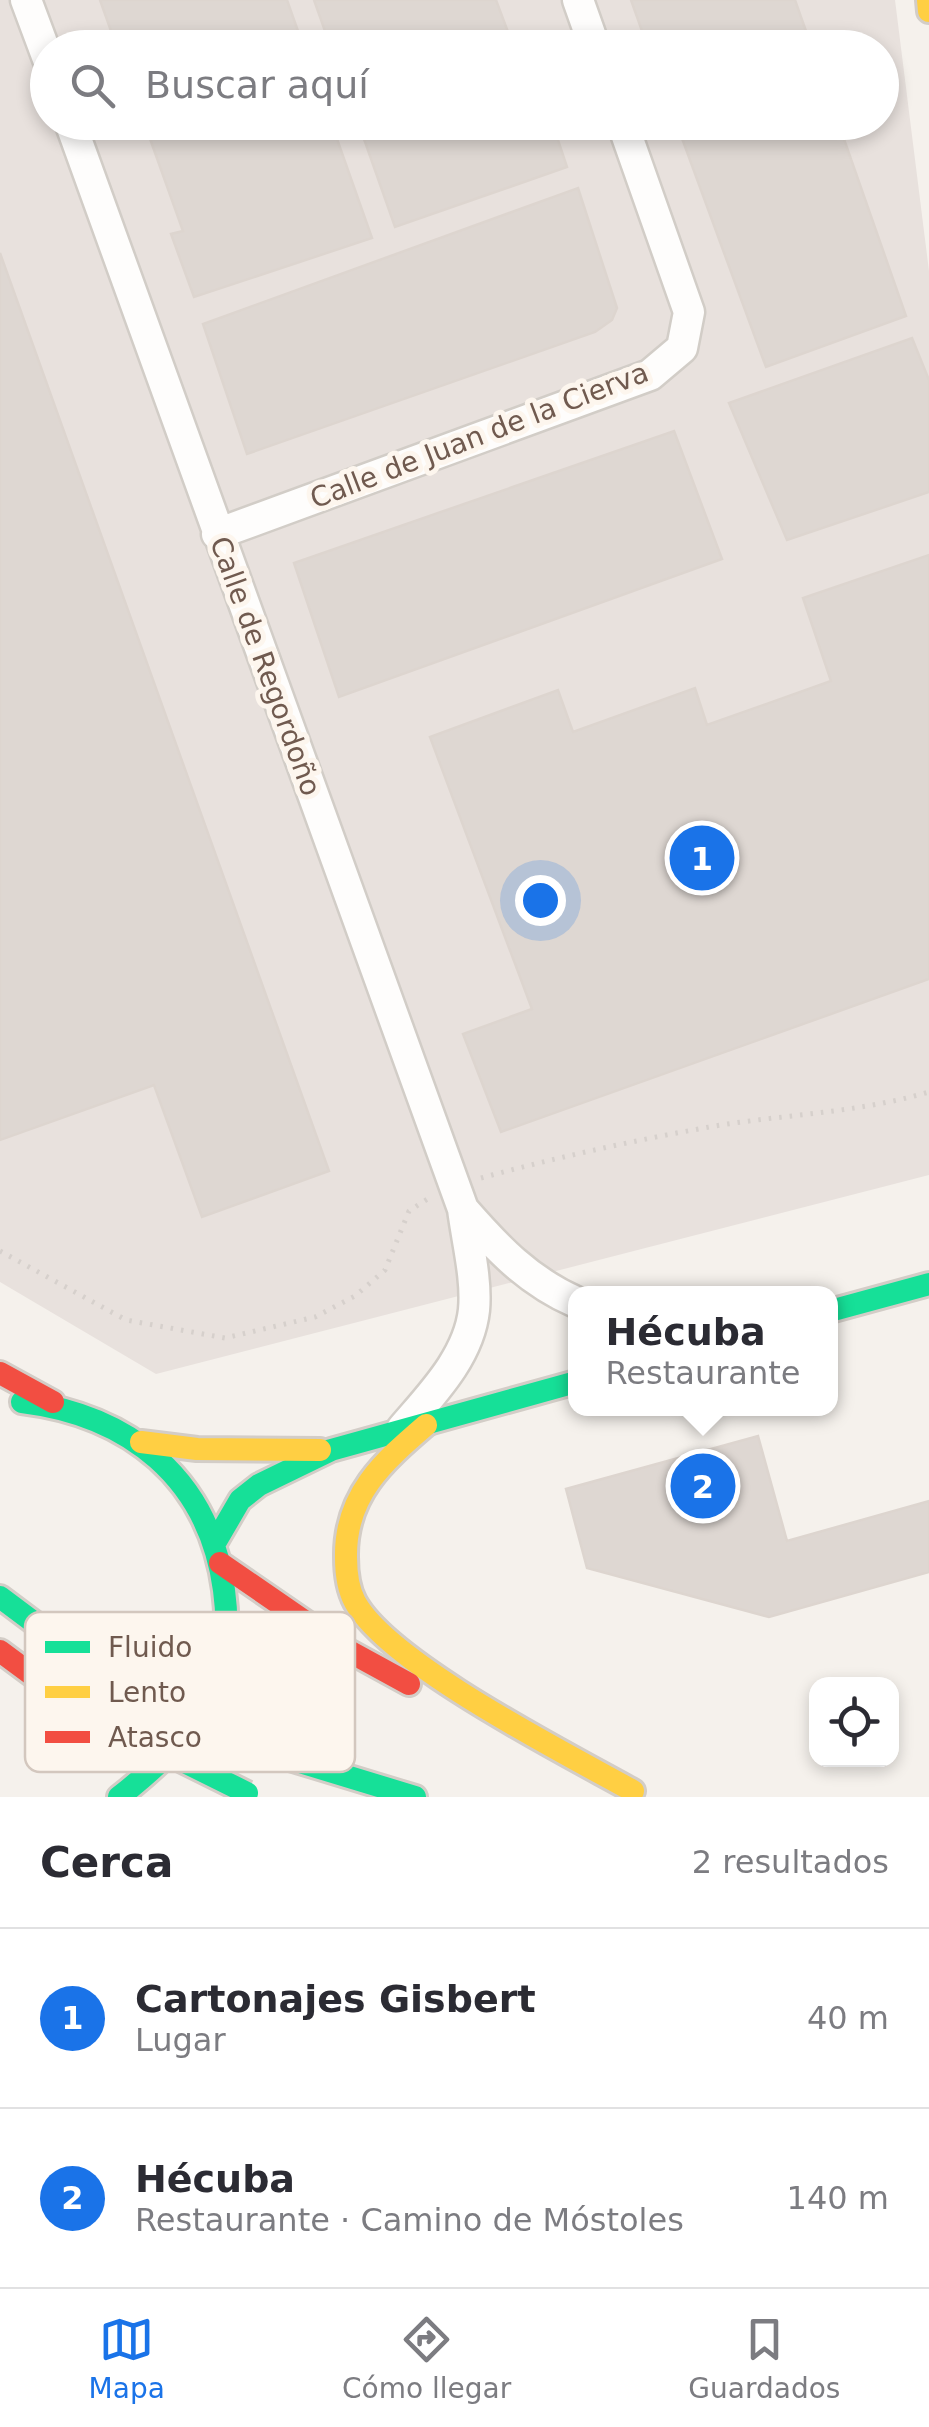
<!DOCTYPE html>
<html lang="es">
<head>
<meta charset="utf-8">
<style>
	body { margin:0; font-family:"DejaVu Sans",sans-serif; background:#f2f2f3; color:#2b2b33 }
	.controls { position:absolute; right:30px; bottom:30px; display:grid; overflow:hidden; border-radius:20px; box-shadow:0 5px 15px #0003 }
	.controls button { width:90px; height:90px; display:grid; place-items:center; padding:0; border:0; border-bottom:2px solid #e1e1e2; background:#fff; color:#2b2b33; font:50px sans-serif }
	.you { position:absolute; left:540px; top:900px; width:35px; height:35px; margin:-25px; border:8px solid #fff; border-radius:50%; background:#1a73e8; box-shadow:0 0 0 15px #1a73e833 }
	.badge { display:grid; place-items:center; width:65px; height:65px; border-radius:50%; background:#1a73e8; color:#fff; font-size:32px; font-weight:700 }
	.pin { position:absolute; translate:-50% -50%; border:5px solid #fff; box-shadow:0 2px 10px #0006 }
	.popup { position:absolute; left:568px; top:1286px; width:270px; height:130px; box-sizing:border-box; display:grid; place-content:center; border-radius:20px; background:#fff; filter:drop-shadow(0 2px 8px #0005); font-size:32px; white-space:nowrap; color:#7c7c81 }
	.popup b { font-size:38px; color:#2b2b33 }
	.popup::after { content:''; position:absolute; left:50%; top:100%; margin-left:-20px; border:20px solid transparent; border-top-color:#fff }
	.list { margin:0; padding:0; list-style:none }
	h2 { display:flex; justify-content:space-between; align-items:center; height:130px; margin:0; padding:0 40px; font-size:42px }
	h2 small { font-size:32px; font-weight:400; color:#7c7c81 }
	.list li { display:grid; grid-template-columns:65px 1fr auto; gap:30px; align-items:center; box-sizing:border-box; height:180px; padding:0 40px; border-top:2px solid #e1e1e2 }
	.list b { display:block; font-size:38px; white-space:nowrap }
	.list p { margin:0; font-size:32px; white-space:nowrap; color:#7c7c81 }
	.list em { font-size:32px; font-style:normal; color:#7c7c81 }
	.icon { flex:none; width:55px; height:55px; fill:none; stroke:currentColor; stroke-width:2; stroke-linecap:round; stroke-linejoin:round }
	.map { position:relative; flex:none; width:929px; height:1797px; overflow:hidden }
	.search { position:absolute; background:#fff; box-shadow:0 5px 15px #0003; left:30px; right:30px; top:30px; height:110px; display:flex; align-items:center; gap:25px; box-sizing:border-box; padding:0 35px; border-radius:55px; color:#7c7c81; font-size:38px }
	.sheet { height:490px; background:#fff }
	nav { display:flex; justify-content:space-around; align-items:center; box-sizing:border-box; height:140px; border-top:2px solid #e1e1e2; background:#fff; font-size:28px; color:#7c7c81 }
	nav a { display:grid; justify-items:center; gap:5px }
	nav .on { color:#1a73e8 }
	.map>svg:first-child { display:block }
	.industrial { fill:#e8e1dd; fill-rule:evenodd }
	.building { fill:#ded7d2; stroke:#ddd5cf; stroke-width:2.5 }
	.lines { fill:none; stroke-linecap:round; stroke-linejoin:round }
	.street-casing { stroke:#d2cdc7; stroke-width:35 }
	.fast-casing { stroke:#d3cdc7; stroke-width:28 }
	.slow-casing { stroke:#d3cdc7; stroke-width:28 }
	.jam-casing { stroke:#d3cdc7; stroke-width:28 }
	.path { stroke:#d6d0cc; stroke-width:5; stroke-dasharray:2.5 8; stroke-linecap:butt }
	.street { stroke:#fefdfc; stroke-width:30 }
	.fast { stroke:#16e098; stroke-width:22 }
	.slow { stroke:#ffcf43; stroke-width:22 }
	.jam { stroke:#f24e42; stroke-width:22 }
	.fast-bridge-casing { stroke:#d3ccc7; stroke-width:28; stroke-linecap:butt }
	.slow-bridge-casing { stroke:#d3ccc7; stroke-width:28; stroke-linecap:butt }
	.fast-bridge { stroke:#16e098; stroke-width:22 }
	.slow-bridge { stroke:#ffcf43; stroke-width:22 }
	.labels { text-anchor:middle; stroke-width:10; stroke-linejoin:round; paint-order:stroke }
	.street-label { font-size:28px; fill:#705a4f; stroke:#fdf6ee }
	.key { fill:#fdf6ee; stroke:#d3c7be; stroke-width:2.5 }
	.key-label { font-size:28px; fill:#705a4f }
</style>
</head>
<body>
<div class="map">
<svg width="929" height="1797" viewBox="0 0 929 1797">
	<rect width="100%" height="100%" fill="#f5f1ec"/>
	<path class="industrial" d="M 0,0 L 895,0 L 929,271 L 929,1175 L 156,1374 L 0,1282 ZM 48,48 L 882,48 L 882,122 L 48,122 Z"/>
	<path class="building" d="M 100,0 L 287,0 L 304,48 L 117,48 Z
		M 314,0 L 496,0 L 514,48 L 331,48 Z
		M 631,0 L 795,0 L 812,48 L 648,48 Z
		M 144,122 L 331,122 L 372,238 L 194,297 L 171,234 L 183,231 Z
		M 358,122 L 552,122 L 567,167 L 395,227 Z
		M 676,122 L 838,122 L 906,316 L 766,367 Z
		M 578,188 L 617,308 L 612,320 L 595,332 L 247,454 L 203,324 Z
		M 0,253 L 329,1171 L 202,1217 L 154,1085 L 0,1140 Z
		M 912,338 L 929,380 L 929,492 L 787,540 L 729,403 Z
		M 674,431 L 722,559 L 339,697 L 294,563 Z
		M 929,555 L 929,979 L 501,1132 L 463,1034 L 532,1009 L 430,737 L 558,690 L 573,732 L 695,688 L 707,725 L 831,681 L 803,598 Z
		M 758,1436 L 787,1541 L 929,1501 L 929,1572 L 769,1617 L 587,1568 L 566,1489 Z"/>
	<g class="lines">
		<g class="street-casing">
			<path id="street" d="M 26,0 L 48,59
				M 578,0 L 595,48
				M 70,122 L 463,1209 C 467,1241 477,1278 474,1310 C 469,1357 431,1395 402,1429
				M 217,534 L 650,375 L 682,348 L 689,312 L 622,122
				M 463,1209 C 497,1248 528,1281 576,1302"/>
		</g>
		<g class="fast-casing">
			<path id="fast" d="M 830,1311 L 929,1284
				M 22,1402 C 129,1415 209,1478 224,1590 C 228,1620 228,1652 217,1681 C 197,1730 160,1765 119,1797
				M 215,1543 L 240,1500 L 259,1485 L 331,1450 L 576,1382
				M 0,1597 L 56,1639 L 150,1695
				M 267,1752 L 415,1797"/>
		</g>
		<g class="slow-casing">
			<path id="slow" d="M 928,0 L 929,11
				M 426,1425 C 383,1462 345,1495 346,1557 C 346,1571 348,1589 355,1602 C 389,1664 567,1754 633,1791
				M 141,1442 L 197,1449 L 320,1450"/>
		</g>
		<g class="jam-casing">
			<path id="jam" d="M 0,1373 L 53,1402
				M 220,1563 L 345,1649 L 409,1684
				M 0,1651 L 39,1680 L 122,1731"/>
		</g>
		<path class="path" d="M 481,1178 C 558,1157 636,1140 715,1126 C 788,1114 857,1113 929,1092
			M 0,1251 L 126,1320 L 225,1338 L 315,1317 L 355,1296 L 385,1270 L 409,1211 L 429,1198"/>
		<use href="#street" class="street"/>
		<use href="#fast" class="fast"/>
		<use href="#slow" class="slow"/>
		<use href="#jam" class="jam"/>
		<g class="fast-bridge-casing">
			<path id="fast-bridge" d="M 122,1731 L 247,1793"/>
		</g>
		<g class="slow-bridge-casing">
			<path id="slow-bridge" d="M 150,1695 L 267,1752"/>
		</g>
		<use href="#fast-bridge" class="fast-bridge"/>
		<use href="#slow-bridge" class="slow-bridge"/>
	</g>
	<g class="labels">
		<g class="street-label">
			<text transform="translate(479 435) rotate(-21)" y="10">Calle de Juan de la Cierva</text>
			<text transform="translate(266 666) rotate(70)" y="10">Calle de Regordoño</text>
		</g>
	</g>
	<rect x="25" y="1612" width="330" height="160" rx="15" class="key"/>
	<rect x="45" y="1641" width="45" height="12" fill="#16e098"/>
	<rect x="45" y="1686" width="45" height="12" fill="#ffcf43"/>
	<rect x="45" y="1731" width="45" height="12" fill="#f24e42"/>
	<g class="key-label">
		<text x="108" y="1657">Fluido</text>
		<text x="108" y="1702">Lento</text>
		<text x="108" y="1747">Atasco</text>
	</g>
</svg>
<div class="controls">
<button><svg class="icon" aria-label="locate" viewBox="0 0 24 24"><circle cx="12" cy="12" r="6"/><path d="M12 2v4M12 18v4M2 12h4M18 12h4"/></svg></button>
</div>
<div class="you"></div>
<div class="pin badge" style="left:702px;top:858px">1</div>
<div class="pin badge" style="left:703px;top:1486px">2</div>
<div class="popup"><b>Hécuba</b>Restaurante</div>
<div class="search"><svg class="icon" aria-label="search" viewBox="0 0 24 24"><circle cx="10" cy="10" r="6"/><path d="M15 15l6 6"/></svg>Buscar aquí</div>
</div>
<section class="sheet">
<h2>Cerca<small>2 resultados</small></h2>
<ul class="list">
<li><span class="badge">1</span><div><b>Cartonajes Gisbert</b><p>Lugar</p></div><em>40 m</em></li>
<li><span class="badge">2</span><div><b>Hécuba</b><p>Restaurante · Camino de Móstoles</p></div><em>140 m</em></li>
</ul>
</section>
<nav>
<a class="on"><svg class="icon" aria-label="map" viewBox="0 0 24 24"><path d="M3 6l6-2 6 2 6-2v14l-6 2-6-2-6 2zM9 4v14M15 6v14"/></svg>Mapa</a>
<a><svg class="icon" aria-label="directions" viewBox="0 0 24 24"><path d="M12 3l9 9-9 9-9-9zM9 14v-3h6M13 9l2 2-2 2"/></svg>Cómo llegar</a>
<a><svg class="icon" aria-label="saved" viewBox="0 0 24 24"><path d="M7 4h10v16l-5-4-5 4z"/></svg>Guardados</a>
</nav>
</body>
</html>
